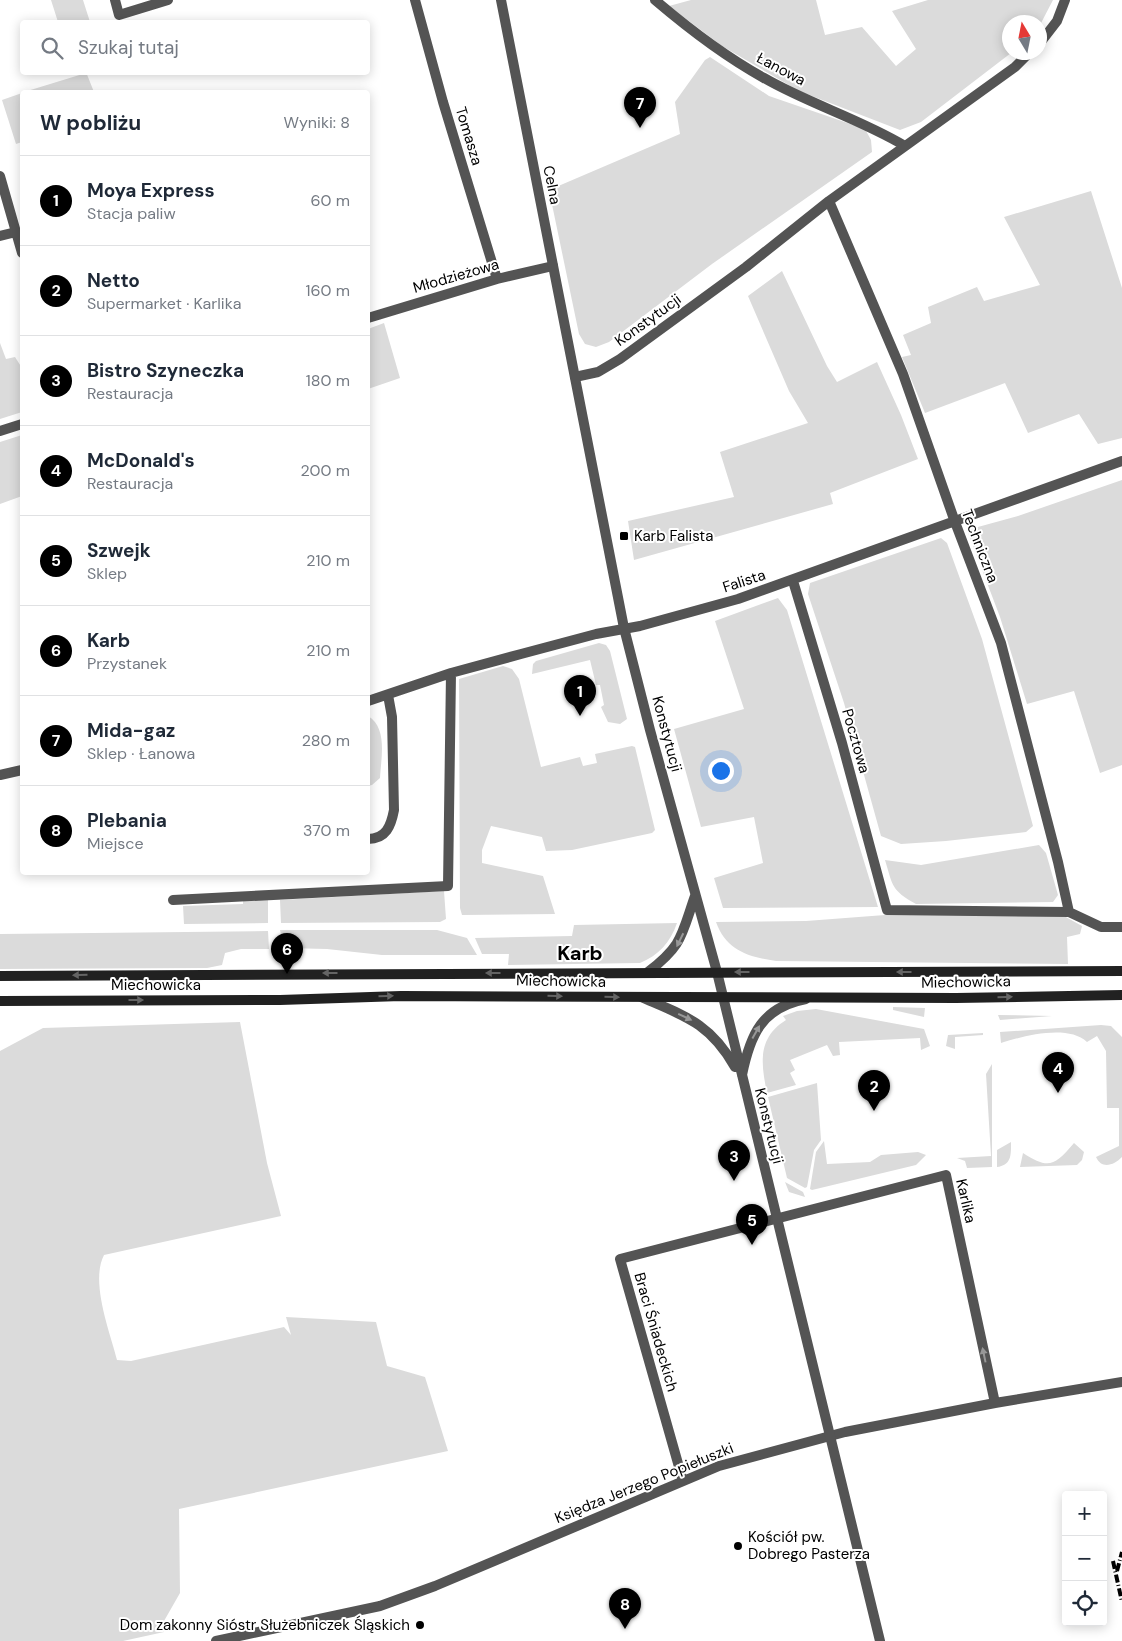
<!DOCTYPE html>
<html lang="pl">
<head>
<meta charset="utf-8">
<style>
	body { margin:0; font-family:"DM Sans",sans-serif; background:#f2f2f3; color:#1f2937 }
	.controls { position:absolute; right:15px; bottom:15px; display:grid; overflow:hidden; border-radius:5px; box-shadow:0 2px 12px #0003 }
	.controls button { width:45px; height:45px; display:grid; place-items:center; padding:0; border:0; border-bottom:1px solid #e0e1e3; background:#fff; color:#1f2937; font:25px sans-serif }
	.compass { position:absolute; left:1002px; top:15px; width:45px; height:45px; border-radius:50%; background:#fff; box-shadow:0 2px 12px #0003; rotate:350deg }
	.you { position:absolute; left:720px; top:770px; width:18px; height:18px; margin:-12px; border:4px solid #fff; border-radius:50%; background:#1a73e8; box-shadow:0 0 0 8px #1a73e833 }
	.badge { display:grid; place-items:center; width:32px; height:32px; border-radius:50%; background:#000; color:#fff; font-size:16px; font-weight:700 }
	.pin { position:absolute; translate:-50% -41px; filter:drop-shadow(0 1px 2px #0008) }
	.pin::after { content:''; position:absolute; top:26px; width:18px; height:15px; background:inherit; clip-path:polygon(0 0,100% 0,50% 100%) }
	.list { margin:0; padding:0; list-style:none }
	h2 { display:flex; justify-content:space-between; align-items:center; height:65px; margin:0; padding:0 20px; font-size:21px }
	h2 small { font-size:16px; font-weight:400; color:#747a83 }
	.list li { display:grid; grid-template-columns:32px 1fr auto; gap:15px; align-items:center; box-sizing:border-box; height:90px; padding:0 20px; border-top:1px solid #e0e1e3 }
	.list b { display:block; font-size:19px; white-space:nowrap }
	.list p { margin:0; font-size:16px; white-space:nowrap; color:#747a83 }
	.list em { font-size:16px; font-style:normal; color:#747a83 }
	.icon { flex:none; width:28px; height:28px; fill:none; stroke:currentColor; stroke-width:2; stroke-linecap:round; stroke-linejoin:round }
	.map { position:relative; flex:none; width:1122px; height:1641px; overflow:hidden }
	.search { position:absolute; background:#fff; box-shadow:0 2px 12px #0003; left:20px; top:20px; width:350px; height:55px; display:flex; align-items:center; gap:12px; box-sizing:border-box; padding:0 18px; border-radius:5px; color:#747a83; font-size:19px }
	.panel { position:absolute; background:#fff; box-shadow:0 2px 12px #0003; left:20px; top:90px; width:350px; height:785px; border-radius:5px }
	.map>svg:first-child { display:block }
	.green { fill:#dbdbdb }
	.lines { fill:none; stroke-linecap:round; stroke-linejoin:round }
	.minor { stroke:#545454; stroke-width:10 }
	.tertiary { stroke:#545454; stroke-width:10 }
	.secondary { stroke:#212121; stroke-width:10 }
	.rail { stroke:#000; stroke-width:4; stroke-dasharray:8 2.5 1 2.5; stroke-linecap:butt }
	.oneway { fill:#989898 }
	.oneway2 { fill:#646464 }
	.poi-dot { fill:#000; stroke:#fff; stroke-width:2 }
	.labels { text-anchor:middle; stroke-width:4; stroke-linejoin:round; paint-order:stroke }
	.street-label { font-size:15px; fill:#000; stroke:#fff }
	.poi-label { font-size:15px; fill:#000; stroke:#fff; text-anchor:start }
	.district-label { font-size:20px; font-weight:bold; fill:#000; stroke:#fff }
</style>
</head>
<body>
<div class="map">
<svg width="1122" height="1641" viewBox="0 0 1122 1641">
	<rect width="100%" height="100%" fill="#fff"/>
	<path class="green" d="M 51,0 L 83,0 L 90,22 L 58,22 Z
		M 691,0 L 816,0 L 825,35 L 862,27 L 896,66 L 916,49 L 892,11 L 928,0 L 1053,0 L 1040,25 L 1040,22 L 1010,22 L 1011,53 L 921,122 L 900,130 L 799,91 L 722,46 L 669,6 Z
		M 710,57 L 769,96 L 865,129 L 871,140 L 872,152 L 712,264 L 609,342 L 596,347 L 585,344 L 579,334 L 549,190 L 680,134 L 675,102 L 705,60 Z
		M 86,72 L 94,92 L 24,92 L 86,73 Z
		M 22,93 L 22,142 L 16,144 L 2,100 Z
		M 1091,191 L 1122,288 L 1122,438 L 1098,444 L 1079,414 L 1028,433 L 1005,383 L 925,413 L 902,357 L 911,355 L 903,335 L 931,323 L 928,307 L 977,287 L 984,301 L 1040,285 L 1004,217 Z
		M 782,271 L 827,366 L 837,382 L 877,362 L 901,415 L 918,459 L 830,493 L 833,504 L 634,560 L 628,521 L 734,497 L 720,452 L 808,423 L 789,391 L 748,296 Z
		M 384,323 L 400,378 L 368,389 L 368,329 Z
		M 0,343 L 6,359 L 15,357 L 22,368 L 22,412 L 0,419 Z
		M 22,435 L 22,496 L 0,504 L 0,442 Z
		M 1122,480 L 1122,765 L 1100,773 L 1074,691 L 1027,704 L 1000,617 L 967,530 L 1018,516 Z
		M 941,538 L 947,543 L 982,639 L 1033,826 L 1026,832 L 946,841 L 901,844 L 881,836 L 844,703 L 808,594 L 810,583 Z
		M 778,598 L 787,610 L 878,907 L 723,908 L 714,878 L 763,863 L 754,817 L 701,827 L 674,729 L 744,709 L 715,621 Z
		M 599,643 L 606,645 L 610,651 L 627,719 L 620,724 L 608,722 L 601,707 L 604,705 L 600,685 L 596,685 L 590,660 L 532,674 L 533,664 L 536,661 Z
		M 503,666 L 512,669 L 519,679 L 541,767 L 580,757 L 583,766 L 597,763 L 595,754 L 632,746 L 635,747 L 655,830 L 652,833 L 572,850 L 546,851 L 542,837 L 491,826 L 482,850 L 482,863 L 543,876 L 555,914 L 462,915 L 460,908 L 459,679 Z
		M 368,716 C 388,728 381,758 380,778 L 372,785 L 368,786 Z
		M 1039,845 L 1046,853 L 1058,895 L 1053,902 L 916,904 C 891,890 893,886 885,860 L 921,865 Z
		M 444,891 L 446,919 L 440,922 L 281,923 L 280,900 Z
		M 243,900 L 268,900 L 268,923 L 184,924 L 183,906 L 243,904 Z
		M 885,915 L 1053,915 L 1064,916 L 1082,926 L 1080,934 L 1067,937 L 1068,964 L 776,961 C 748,957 726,950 716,922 L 806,921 Z
		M 677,923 C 670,943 659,955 640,963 L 508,965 L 509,954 L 482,954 L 475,938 L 572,936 L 574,925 Z
		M 280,930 L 437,930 L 467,938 L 477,955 L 382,955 L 327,949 L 284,948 Z
		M 268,931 L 269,949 L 241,949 L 225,953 L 222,965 L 207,968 L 0,969 L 0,934 Z
		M 893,1007 L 925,1008 L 924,1017 L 893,1010 Z
		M 816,1009 L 924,1029 L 930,1046 L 921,1050 L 920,1038 L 839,1042 L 840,1055 L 833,1056 L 827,1045 L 790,1060 L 795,1070 L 790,1073 L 796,1085 L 767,1093 C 761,1064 757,1038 786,1020 L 783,1016 L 797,1011 Z
		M 998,1015 L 1052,1016 L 1000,1020 Z
		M 240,1022 L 267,1163 L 281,1216 L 104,1255 C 90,1282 110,1332 117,1360 L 131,1361 L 284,1327 L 291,1335 L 286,1317 L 376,1322 L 387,1366 L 425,1377 L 448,1451 L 179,1509 L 180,1593 L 164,1621 L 164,1632 L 123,1641 L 0,1641 L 0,1051 L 43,1028 Z
		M 1101,1025 L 1111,1026 L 1122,1037 L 1122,1157 C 1114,1165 1102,1170 1096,1157 L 1119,1146 L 1119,1108 L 1107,1108 L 1106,1051 L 1097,1036 L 1087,1042 C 1068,1024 1023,1036 1001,1043 L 1000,1032 Z
		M 983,1033 L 983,1035 L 955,1037 L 955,1049 L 946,1046 L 948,1035 Z
		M 992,1064 L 992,1167 L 967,1168 L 965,1161 L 957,1158 L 991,1156 L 986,1074 Z
		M 817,1083 L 821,1140 L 814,1150 L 807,1187 L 805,1188 L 787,1178 L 768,1097 Z
		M 824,1141 L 827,1164 L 870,1162 L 881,1155 L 918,1152 L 926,1155 L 916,1165 L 812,1190 L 810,1189 L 816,1152 Z
		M 1011,1142 C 1011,1154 1012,1165 997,1167 L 997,1150 Z
		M 1074,1143 L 1084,1152 L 1082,1160 L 1077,1165 L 1020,1167 L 1023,1153 C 1048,1169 1054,1167 1074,1143 Z
		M 785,1182 L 803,1192 L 805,1197 L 789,1192 Z"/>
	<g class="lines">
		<path class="minor" d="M 115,0 L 119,15 L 168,0
			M 415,0 L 443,102 L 497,279
			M 655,0 C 689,29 724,56 764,78 C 809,104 860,119 905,146
			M 1040,43 L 1057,21 L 1065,0
			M 0,176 L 22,253
			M 829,201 L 903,374 L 955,522 L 1001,643 L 1058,862 L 1069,912
			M 0,236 L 16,232
			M 368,318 L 497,279 L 553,266
			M 575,377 L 598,372 L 620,359 L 746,267 L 829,201 L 1015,67 L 1030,52
			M 0,431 L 22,424
			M 793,581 L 842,743 L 887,910 L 1069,912 L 1101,927 L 1122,927
			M 368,701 L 451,673 L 521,654 L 596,634 L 640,626 L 738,599 L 1122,461
			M 0,775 L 22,770
			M 368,839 C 386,839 391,826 394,810 L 392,717 L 388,695
			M 173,900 L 448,886 L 451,673
			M 683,1481 L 620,1259 L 946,1175 L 995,1403
			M 216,1641 L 380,1606 L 435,1586 L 719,1466 L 845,1432 L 995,1403 L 1122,1382"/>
		<path class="tertiary" d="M 501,0 L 624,628 L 650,730 L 717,972 L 880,1641
			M 648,972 C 683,945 681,936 695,896
			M 641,997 C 685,1016 710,1023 735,1067
			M 742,1075 C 750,1035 762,1007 806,999"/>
		<path class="secondary" d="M 0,976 L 1122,971
			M 0,1001 L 280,1000 L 401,996 L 956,998 L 1122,995"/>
		<path class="rail" d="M 1113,1561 L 1122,1602
			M 1117,1571 L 1122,1552"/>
	</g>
	<defs><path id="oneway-solid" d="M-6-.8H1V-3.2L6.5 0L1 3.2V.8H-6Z" transform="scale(1.25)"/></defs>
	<g class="oneway">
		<use href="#oneway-solid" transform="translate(680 940) rotate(116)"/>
		<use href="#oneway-solid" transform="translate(685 1017) rotate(25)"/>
		<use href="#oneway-solid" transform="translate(756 1032) rotate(-61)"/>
		<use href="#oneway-solid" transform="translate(984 1355) rotate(-102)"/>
	</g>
	<g class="oneway2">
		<use href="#oneway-solid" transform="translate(742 972) rotate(-180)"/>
		<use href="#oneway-solid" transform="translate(904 972) rotate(-180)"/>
		<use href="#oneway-solid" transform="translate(330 973) rotate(180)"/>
		<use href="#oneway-solid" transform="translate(493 973) rotate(180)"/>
		<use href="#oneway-solid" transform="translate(80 975) rotate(179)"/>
		<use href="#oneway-solid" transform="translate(386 996) rotate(-2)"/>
		<use href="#oneway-solid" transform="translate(555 996) rotate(1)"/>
		<use href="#oneway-solid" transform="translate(612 997) rotate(1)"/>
		<use href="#oneway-solid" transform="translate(1005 997) rotate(-1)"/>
		<use href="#oneway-solid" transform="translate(136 1000)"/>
	</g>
	<g class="poi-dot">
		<rect x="619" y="531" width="10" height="10" rx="2.5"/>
		<circle cx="738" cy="1546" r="5"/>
		<circle cx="420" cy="1625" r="5"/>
	</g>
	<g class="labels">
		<g class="street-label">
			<text transform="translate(781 69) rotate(28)" y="5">Łanowa</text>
			<text transform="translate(469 136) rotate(73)" y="5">Tomasza</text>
			<text transform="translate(552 185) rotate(79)" y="5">Celna</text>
			<text transform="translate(456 276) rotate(-16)" y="5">Młodzieżowa</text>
			<text transform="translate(648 320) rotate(-36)" y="5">Konstytucji</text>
			<text transform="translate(980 546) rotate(69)" y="5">Techniczna</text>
			<text transform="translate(744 581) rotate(-18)" y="5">Falista</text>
			<text transform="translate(667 734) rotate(75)" y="5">Konstytucji</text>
			<text transform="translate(856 741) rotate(74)" y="5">Pocztowa</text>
			<text transform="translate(561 981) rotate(1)" y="5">Miechowicka</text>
			<text transform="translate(966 982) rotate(-1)" y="5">Miechowicka</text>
			<text x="156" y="990">Miechowicka</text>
			<text transform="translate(769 1126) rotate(76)" y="5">Konstytucji</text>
			<text transform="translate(966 1201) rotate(77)" y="5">Karlika</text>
			<text transform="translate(656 1332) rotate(74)" y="5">Braci Śniadeckich</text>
			<text transform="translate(644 1483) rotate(-22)" y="5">Księdza Jerzego Popiełuszki</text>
		</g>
		<g class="poi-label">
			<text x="634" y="541">Karb Falista</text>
			<text x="748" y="1542">Kościół pw.<tspan x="748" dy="17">Dobrego Pasterza</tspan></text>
			<text x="410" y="1630" text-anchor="end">Dom zakonny Sióstr Służebniczek Śląskich</text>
		</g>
		<g class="district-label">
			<text x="580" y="960">Karb</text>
		</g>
	</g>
</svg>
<div class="controls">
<button>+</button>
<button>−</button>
<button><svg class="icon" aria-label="locate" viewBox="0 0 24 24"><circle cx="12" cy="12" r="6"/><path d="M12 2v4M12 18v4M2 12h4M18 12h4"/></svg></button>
</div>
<svg class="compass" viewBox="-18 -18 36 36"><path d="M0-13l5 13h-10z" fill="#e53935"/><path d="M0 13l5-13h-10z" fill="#747a83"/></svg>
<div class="you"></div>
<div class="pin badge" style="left:580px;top:716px">1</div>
<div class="pin badge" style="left:874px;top:1111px">2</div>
<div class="pin badge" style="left:734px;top:1181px">3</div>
<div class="pin badge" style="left:1058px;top:1093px">4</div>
<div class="pin badge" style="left:752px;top:1245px">5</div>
<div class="pin badge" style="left:287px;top:974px">6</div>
<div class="pin badge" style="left:640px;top:128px">7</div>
<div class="pin badge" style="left:625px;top:1629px">8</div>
<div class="search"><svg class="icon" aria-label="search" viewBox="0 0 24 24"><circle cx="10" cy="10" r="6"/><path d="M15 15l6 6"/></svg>Szukaj tutaj</div>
<section class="panel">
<h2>W pobliżu<small>Wyniki: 8</small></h2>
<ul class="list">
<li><span class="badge">1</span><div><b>Moya Express</b><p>Stacja paliw</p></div><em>60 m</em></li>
<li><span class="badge">2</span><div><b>Netto</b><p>Supermarket · Karlika</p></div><em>160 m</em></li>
<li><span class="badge">3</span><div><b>Bistro Szyneczka</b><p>Restauracja</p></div><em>180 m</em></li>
<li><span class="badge">4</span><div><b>McDonald's</b><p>Restauracja</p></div><em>200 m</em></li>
<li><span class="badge">5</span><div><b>Szwejk</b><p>Sklep</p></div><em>210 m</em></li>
<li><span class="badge">6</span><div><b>Karb</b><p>Przystanek</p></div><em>210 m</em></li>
<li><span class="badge">7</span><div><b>Mida-gaz</b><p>Sklep · Łanowa</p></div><em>280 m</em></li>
<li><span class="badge">8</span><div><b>Plebania</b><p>Miejsce</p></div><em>370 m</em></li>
</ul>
</section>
</div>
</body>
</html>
